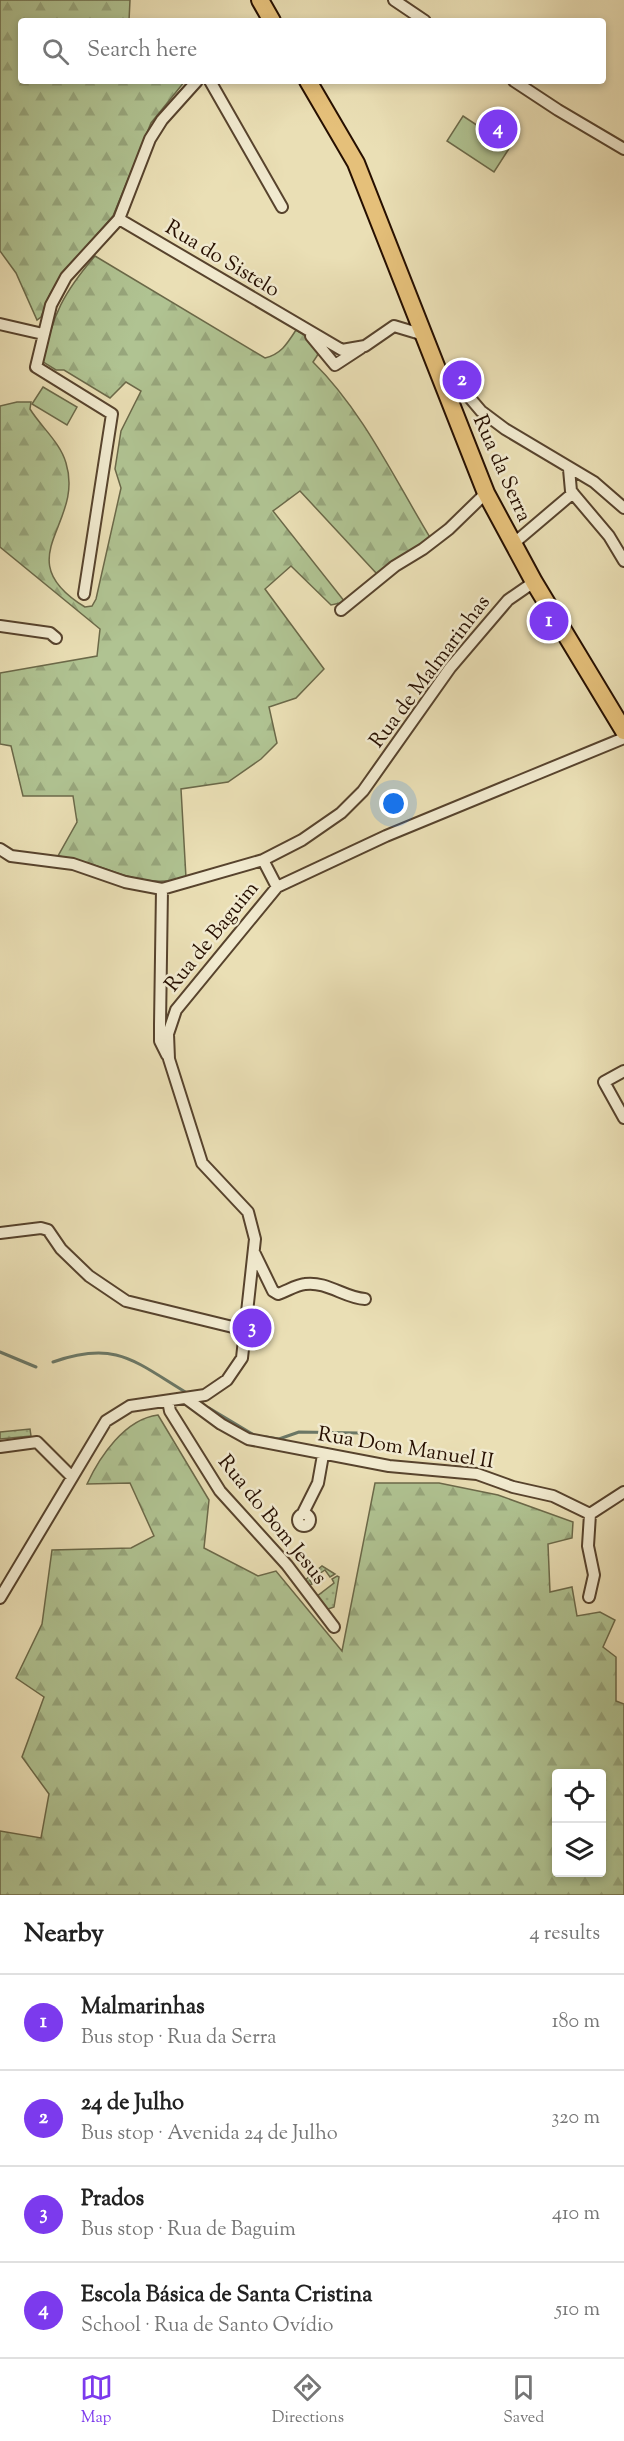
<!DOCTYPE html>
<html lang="en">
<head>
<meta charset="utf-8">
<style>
	body { margin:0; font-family:"Sorts Mill Goudy",serif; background:#f6f6f6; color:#222 }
	.controls { position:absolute; right:18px; bottom:18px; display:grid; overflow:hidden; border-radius:6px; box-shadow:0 3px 9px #0003 }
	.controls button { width:54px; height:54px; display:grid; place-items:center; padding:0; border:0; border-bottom:2px solid #e0e0e0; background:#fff; color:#222; font:30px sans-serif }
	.you { position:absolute; left:394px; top:804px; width:21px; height:21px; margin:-15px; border:4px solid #fff; border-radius:50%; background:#1a73e8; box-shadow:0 0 0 9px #1a73e833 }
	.badge { display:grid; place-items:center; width:39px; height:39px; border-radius:50%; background:#7c3aed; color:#fff; font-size:20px; font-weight:700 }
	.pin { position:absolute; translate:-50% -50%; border:3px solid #fff; box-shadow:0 2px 6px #0006 }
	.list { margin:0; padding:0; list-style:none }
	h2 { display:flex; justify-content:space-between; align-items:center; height:78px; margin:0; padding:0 24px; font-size:26px }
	h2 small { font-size:20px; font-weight:400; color:#767676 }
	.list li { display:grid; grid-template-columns:39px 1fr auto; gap:18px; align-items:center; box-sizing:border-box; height:96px; padding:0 24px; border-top:2px solid #e0e0e0 }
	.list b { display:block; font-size:22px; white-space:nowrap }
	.list p { margin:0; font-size:20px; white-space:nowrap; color:#767676 }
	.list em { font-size:20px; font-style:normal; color:#767676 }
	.icon { flex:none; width:33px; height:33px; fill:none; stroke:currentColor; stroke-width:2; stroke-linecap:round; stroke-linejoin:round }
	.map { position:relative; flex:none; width:624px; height:1895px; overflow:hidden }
	.search { position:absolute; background:#fff; box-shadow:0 3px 9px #0003; left:18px; right:18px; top:18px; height:66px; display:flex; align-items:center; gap:15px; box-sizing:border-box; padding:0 21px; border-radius:6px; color:#767676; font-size:22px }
	.sheet { height:462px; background:#fff }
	nav { display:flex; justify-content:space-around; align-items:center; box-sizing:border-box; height:84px; border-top:2px solid #e0e0e0; background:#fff; font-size:16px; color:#767676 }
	nav a { display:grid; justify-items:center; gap:3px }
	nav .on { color:#7c3aed }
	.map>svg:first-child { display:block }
	.grass { fill:url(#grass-dots); stroke:#6b6949; stroke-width:1.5 }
	.forest { fill:url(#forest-firs); stroke:#6b6949; stroke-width:1.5; fill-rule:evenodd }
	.pitch { fill:#b0c392; stroke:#6b6949; stroke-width:1.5 }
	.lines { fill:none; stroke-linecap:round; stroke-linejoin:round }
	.stream { stroke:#6b7765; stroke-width:3 }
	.minor-casing { stroke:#57432d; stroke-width:14 }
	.primary-casing { stroke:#260f00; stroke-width:20 }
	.minor { stroke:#f1eacf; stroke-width:10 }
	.primary { stroke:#e5c07a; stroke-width:16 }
	.labels { text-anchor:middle; stroke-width:5; stroke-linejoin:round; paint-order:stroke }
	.street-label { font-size:21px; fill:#260f00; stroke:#f1eacf }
</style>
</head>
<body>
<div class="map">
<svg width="624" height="1895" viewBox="0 0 624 1895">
	<defs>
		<pattern id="grass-dots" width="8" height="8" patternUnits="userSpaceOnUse" patternTransform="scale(1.5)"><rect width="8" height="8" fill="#b0c392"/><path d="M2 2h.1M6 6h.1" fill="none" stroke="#97a67c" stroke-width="1.8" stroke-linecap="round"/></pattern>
		<pattern id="forest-firs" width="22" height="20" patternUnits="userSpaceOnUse" patternTransform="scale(1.5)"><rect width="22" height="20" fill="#b0c392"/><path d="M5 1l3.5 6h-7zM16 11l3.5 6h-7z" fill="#97a67c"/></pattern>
	</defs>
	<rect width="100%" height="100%" fill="#eadfb5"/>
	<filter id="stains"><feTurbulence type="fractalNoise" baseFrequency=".00333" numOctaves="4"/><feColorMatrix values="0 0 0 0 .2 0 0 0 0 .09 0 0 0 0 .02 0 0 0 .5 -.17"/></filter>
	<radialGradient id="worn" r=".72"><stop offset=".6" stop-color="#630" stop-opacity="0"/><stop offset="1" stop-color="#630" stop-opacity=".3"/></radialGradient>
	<path class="grass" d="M 30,1429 L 31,1436 L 0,1439 L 0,1432 Z
		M 322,1566 L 335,1574 L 330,1577 L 325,1570 L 310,1580 L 312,1584 L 308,1586 L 304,1581 Z
		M 337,1576 L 339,1577 L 334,1607 L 325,1610 L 316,1597 L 334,1583 L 332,1579 Z"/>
	<path class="forest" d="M 0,0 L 130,0 L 129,21 L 21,21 L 21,81 L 185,81 L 151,123 L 113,216 L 62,275 L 50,294 L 41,317 L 37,320 L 16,273 L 0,251 Z
		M 95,256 L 265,358 C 281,354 287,344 296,330 L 308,337 L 319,353 L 313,362 C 363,411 395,480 431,539 L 377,574 L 300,491 L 273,511 L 345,602 L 331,605 L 291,566 L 265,589 L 324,669 L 296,698 L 269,707 L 277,743 L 261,759 L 228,782 L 181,789 L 186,878 C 134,891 105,862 58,856 L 77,822 L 73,796 L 23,796 L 11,746 L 0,744 L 0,673 L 97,656 L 100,629 L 0,547 L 0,406 L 17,402 L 31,402 L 30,409 C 41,427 60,442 66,463 C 85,525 6,558 85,607 L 92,606 L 96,599 L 121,488 L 115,469 L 121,431 L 141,391 L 126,382 L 110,398 L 64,370 L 56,370 L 43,362 C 52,315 64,292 95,256 Z
		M 158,1415 L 209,1500 L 204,1548 L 258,1576 L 276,1571 L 342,1651 L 375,1483 L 439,1483 L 498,1495 L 573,1522 L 572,1538 L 548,1544 L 550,1592 L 572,1587 L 577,1616 L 600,1612 L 615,1620 L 603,1647 L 616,1657 L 616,1701 L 624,1704 L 624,1895 L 0,1895 L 0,1831 L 41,1838 L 49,1794 L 22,1757 L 44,1697 L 16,1678 L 42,1624 L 52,1550 L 131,1548 L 154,1536 L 130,1483 L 87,1484 C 100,1456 125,1419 158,1415 ZM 556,1774 L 602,1774 L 602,1872 L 556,1872 Z"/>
	<path class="pitch" d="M 463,116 L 510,147 L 494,172 L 447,141 Z
		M 43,387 L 77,407 L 67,425 L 32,404 Z"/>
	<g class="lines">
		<path class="stream" d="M 0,1352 L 36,1367
			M 53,1362 C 116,1340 134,1361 187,1393
			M 209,1408 L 254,1435
			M 266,1437 L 279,1439 L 299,1432 L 359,1433"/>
		<g class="minor-casing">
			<path id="minor" d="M 394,0 L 425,21
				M 210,81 L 282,207
				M 514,81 L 558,110 L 624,149
				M 119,219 L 342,350 L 365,346 L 394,326 L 424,335
				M 0,324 L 43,334
				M 311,336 L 335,365 L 361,348
				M 442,379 L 464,391 L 481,411 L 505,429 L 594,482 L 624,508
				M 569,469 L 571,491 L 609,536 L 624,561
				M 513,544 L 573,493
				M 84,594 L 112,414 L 36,367 L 51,305 L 66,277 L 119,219 L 150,139 L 162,120 L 197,81
				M 341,610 L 395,566 L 423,549 L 449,529 L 486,493
				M 0,626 L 50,633 L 56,638
				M 0,849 L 11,856 L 73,864 L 125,882 L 162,889 L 263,860 L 302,840 L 341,813 L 363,791 L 450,668 L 508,600 L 534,582
				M 263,860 L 277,887
				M 162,889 L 160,1025 L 160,1041 L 167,1055
				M 624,1071 L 604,1082 L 624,1118
				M 0,1233 L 41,1228 L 48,1230 L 61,1249 L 89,1276 L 126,1301 L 245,1330
				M 254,1252 L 273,1291 L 278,1294 C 287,1291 296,1285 305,1284 C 327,1281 345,1298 365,1299
				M 187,1399 L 221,1424 L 248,1439 L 389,1466 L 477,1474 L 513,1487 L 553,1496 L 590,1514
				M 168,1401 L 170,1411 L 220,1491 L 287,1565 L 334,1627
				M 0,1447 L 37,1442 L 72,1477
				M 303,1513 L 318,1483 L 323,1455
				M298 1520a6 6 0 1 1 12 0a6 6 0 1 1-12 0Z
				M 589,1597 L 594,1575 L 588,1546 L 590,1514 L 624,1492
				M 0,1598 L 106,1421 L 130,1406 L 205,1395 L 227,1380 L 242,1358 L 255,1239 L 248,1212 L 202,1163 L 169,1059 L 168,1034 L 176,1010 L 277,887 L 386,836 L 624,738"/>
		</g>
		<g class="primary-casing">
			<path id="primary" d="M 260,0 L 272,21
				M 308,81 L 356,163 L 486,493 L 534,582 L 624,731"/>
		</g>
		<use href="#minor" class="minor"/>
		<use href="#primary" class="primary"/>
	</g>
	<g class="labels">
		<g class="street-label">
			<text transform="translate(223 258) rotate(31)" y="7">Rua do Sistelo</text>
			<text transform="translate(503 468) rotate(66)" y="7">Rua da Serra</text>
			<text transform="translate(429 671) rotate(-53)" y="7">Rua de Malmarinhas</text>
			<text transform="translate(211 936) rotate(-51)" y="7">Rua de Baguim</text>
			<text transform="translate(406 1447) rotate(9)" y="7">Rua Dom Manuel II</text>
			<text transform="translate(273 1519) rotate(51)" y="7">Rua do Bom Jesus</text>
		</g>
	</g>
	<rect width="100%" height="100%" filter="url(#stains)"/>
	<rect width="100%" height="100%" fill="url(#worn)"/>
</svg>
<div class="controls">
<button><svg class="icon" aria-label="locate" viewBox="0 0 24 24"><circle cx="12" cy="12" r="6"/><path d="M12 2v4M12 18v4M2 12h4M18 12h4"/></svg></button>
<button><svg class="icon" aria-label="layers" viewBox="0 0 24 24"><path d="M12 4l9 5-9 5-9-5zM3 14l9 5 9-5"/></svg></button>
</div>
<div class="you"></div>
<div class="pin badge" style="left:549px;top:621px">1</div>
<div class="pin badge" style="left:462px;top:380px">2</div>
<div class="pin badge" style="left:252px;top:1328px">3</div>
<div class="pin badge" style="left:498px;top:129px">4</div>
<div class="search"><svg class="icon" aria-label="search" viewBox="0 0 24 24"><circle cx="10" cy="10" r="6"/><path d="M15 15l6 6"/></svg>Search here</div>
</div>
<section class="sheet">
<h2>Nearby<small>4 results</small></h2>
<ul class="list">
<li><span class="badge">1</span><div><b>Malmarinhas</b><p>Bus stop · Rua da Serra</p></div><em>180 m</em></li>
<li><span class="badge">2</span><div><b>24 de Julho</b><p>Bus stop · Avenida 24 de Julho</p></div><em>320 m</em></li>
<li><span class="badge">3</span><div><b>Prados</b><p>Bus stop · Rua de Baguim</p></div><em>410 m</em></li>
<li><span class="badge">4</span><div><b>Escola Básica de Santa Cristina</b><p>School · Rua de Santo Ovídio</p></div><em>510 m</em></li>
</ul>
</section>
<nav>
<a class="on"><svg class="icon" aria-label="map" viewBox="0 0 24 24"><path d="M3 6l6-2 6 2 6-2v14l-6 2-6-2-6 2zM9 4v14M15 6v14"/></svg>Map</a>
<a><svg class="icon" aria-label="directions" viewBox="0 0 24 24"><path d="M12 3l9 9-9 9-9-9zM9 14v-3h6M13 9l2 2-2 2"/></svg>Directions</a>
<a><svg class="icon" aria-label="saved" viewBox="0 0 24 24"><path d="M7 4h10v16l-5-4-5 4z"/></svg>Saved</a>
</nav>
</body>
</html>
